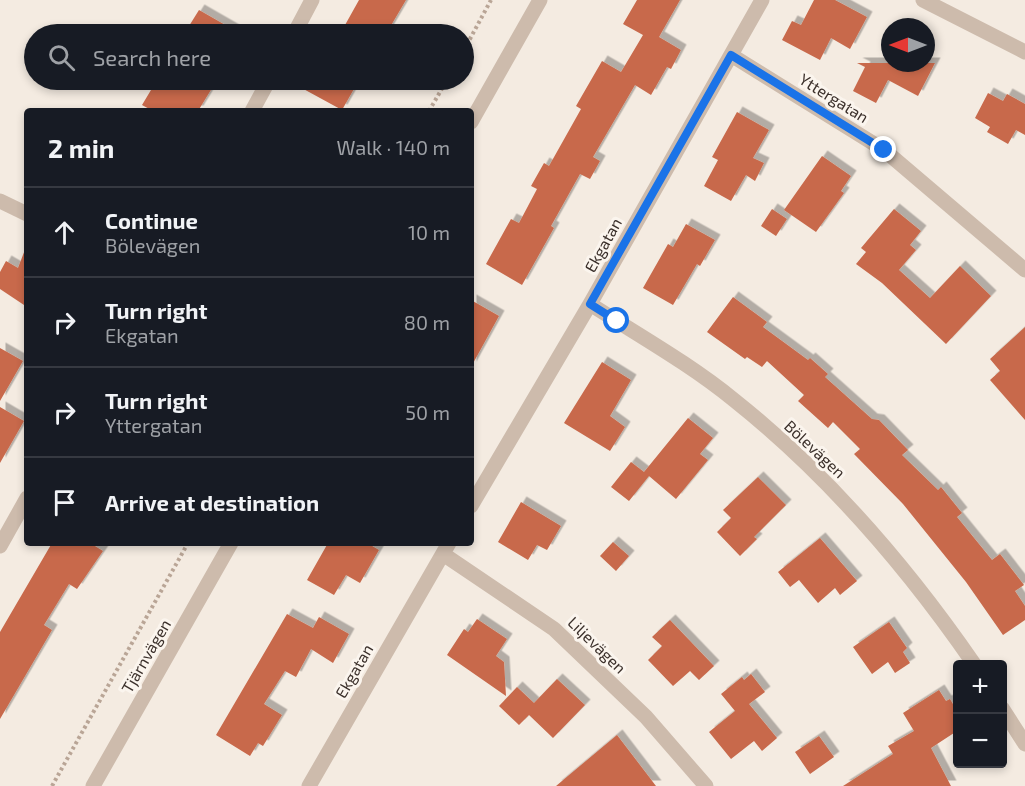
<!DOCTYPE html>
<html lang="en">
<head>
<meta charset="utf-8">
<style>
	body { margin:0; font-family:"Exo 2",sans-serif; background:#20242c; color:#f1f3f6 }
	.controls { position:absolute; right:18px; bottom:18px; display:grid; overflow:hidden; border-radius:6px; box-shadow:0 3px 9px #0003 }
	.controls button { width:54px; height:54px; display:grid; place-items:center; padding:0; border:0; border-bottom:2px solid #363941; background:#171b24; color:#f1f3f6; font:30px sans-serif }
	.compass { position:absolute; left:881px; top:18px; width:54px; height:54px; border-radius:50%; background:#171b24; box-shadow:0 3px 9px #0003; rotate:270deg }
	.stop { position:absolute; width:18px; height:18px; margin:-14px; border:4px solid #1a73e8; border-radius:50%; background:#fff }
	.stop.end { background:#1a73e8; border-color:#fff; box-shadow:0 2px 6px #0008 }
	.list { margin:0; padding:0; list-style:none }
	h2 { display:flex; justify-content:space-between; align-items:center; height:78px; margin:0; padding:0 24px; font-size:26px }
	h2 small { font-size:20px; font-weight:400; color:#9ea1a6 }
	.list li { display:grid; grid-template-columns:39px 1fr auto; gap:18px; align-items:center; box-sizing:border-box; height:90px; padding:0 24px; border-top:2px solid #363941 }
	.list b { display:block; font-size:22px; white-space:nowrap }
	.list p { margin:0; font-size:20px; white-space:nowrap; color:#9ea1a6 }
	.list em { font-size:20px; font-style:normal; color:#9ea1a6 }
	.icon { flex:none; width:33px; height:33px; fill:none; stroke:currentColor; stroke-width:2; stroke-linecap:round; stroke-linejoin:round }
	.map { position:relative; flex:none; width:1025px; height:786px; overflow:hidden }
	.search { position:absolute; background:#171b24; box-shadow:0 3px 9px #0003; left:24px; top:24px; width:450px; height:66px; display:flex; align-items:center; gap:15px; box-sizing:border-box; padding:0 21px; border-radius:33px; color:#9ea1a6; font-size:22px }
	.panel { position:absolute; background:#171b24; box-shadow:0 3px 9px #0003; left:24px; top:108px; width:450px; height:438px; border-radius:6px }
	.map>svg:first-child { display:block }
	.building { fill:#c8694b; filter:url(#shadow) }
	.lines { fill:none; stroke-linecap:round; stroke-linejoin:round }
	.path { stroke:#b9a596; stroke-width:4; stroke-dasharray:3 3; stroke-linecap:butt }
	.minor { stroke:#cdbbac; stroke-width:15 }
	.tertiary { stroke:#cdbbac; stroke-width:15 }
	.route { stroke:#1a73e8; stroke-width:8 }
	.labels { text-anchor:middle; stroke-width:6; stroke-linejoin:round; paint-order:stroke }
	.street-label { font-size:16px; fill:#3b302b; stroke:#fbf5ee }
</style>
</head>
<body>
<div class="map">
<svg width="1025" height="786" viewBox="0 0 1025 786">
	<defs>
		<filter id="shadow"><feDropShadow dx="5.5" dy="-5.5" stdDeviation="0" flood-color="#0004"/></filter>
	</defs>
	<rect width="100%" height="100%" fill="#f4ebe1"/>
	<path class="building" d="M 359,0 L 406,0 L 386,34 L 340,34 Z
		M 637,0 L 680,0 L 659,37 L 681,50 L 671,69 L 667,67 L 651,95 L 635,85 L 593,157 L 600,161 L 590,179 L 580,174 L 551,226 L 554,228 L 522,285 L 486,264 L 511,219 L 519,223 L 537,189 L 531,186 L 544,163 L 549,166 L 581,109 L 576,106 L 602,61 L 621,72 L 643,35 L 623,24 Z
		M 814,0 L 835,0 L 867,17 L 850,49 L 831,38 L 820,60 L 782,40 L 792,21 L 801,25 Z
		M 199,10 L 241,34 L 204,34 L 189,26 Z
		M 857,63 L 935,63 L 918,96 L 888,80 L 876,103 L 853,91 L 865,67 Z
		M 157,80 L 217,80 L 198,111 L 153,111 L 142,105 Z
		M 287,80 L 359,80 L 342,110 Z
		M 988,93 L 1003,101 L 1007,94 L 1025,104 L 1025,135 L 1016,130 L 1008,144 L 987,132 L 990,127 L 975,118 Z
		M 737,112 L 769,130 L 753,158 L 764,163 L 755,181 L 746,175 L 731,201 L 704,186 L 718,160 L 712,157 Z
		M 822,156 L 851,176 L 841,191 L 844,193 L 816,232 L 784,210 Z
		M 772,209 L 787,219 L 776,236 L 761,226 Z
		M 894,209 L 921,231 L 910,245 L 916,250 L 899,270 L 930,298 L 960,266 L 991,296 L 946,344 L 882,283 L 856,264 L 866,252 L 861,248 Z
		M 686,224 L 715,240 L 700,266 L 697,264 L 673,305 L 643,288 L 668,244 L 673,247 Z
		M 26,247 L 27,247 L 27,307 L 0,289 L 0,272 L 6,261 L 18,268 Z
		M 733,297 L 767,322 L 763,327 L 808,360 L 810,358 L 828,374 L 825,377 L 872,419 L 879,420 L 908,450 L 902,455 L 938,490 L 941,487 L 962,513 L 957,517 L 992,560 L 1000,554 L 1024,585 L 1015,591 L 1025,606 L 1025,620 L 1003,635 L 966,582 L 903,504 L 854,454 L 860,449 L 833,422 L 828,428 L 798,401 L 804,395 L 767,361 L 762,367 L 747,357 L 745,359 L 707,332 Z
		M 471,300 L 499,316 L 471,367 Z
		M 1025,327 L 1025,420 L 990,380 L 1000,371 L 990,359 Z
		M 0,348 L 23,361 L 0,401 Z
		M 602,362 L 631,380 L 610,416 L 625,427 L 610,451 L 564,423 Z
		M 0,407 L 24,421 L 0,463 Z
		M 688,418 L 713,438 L 700,454 L 708,460 L 676,499 L 649,476 L 629,501 L 611,487 L 631,462 L 644,472 Z
		M 758,477 L 786,505 L 754,537 L 757,539 L 740,556 L 717,532 L 731,518 L 723,510 Z
		M 521,502 L 561,526 L 547,550 L 537,545 L 528,560 L 498,542 Z
		M 820,538 L 857,581 L 840,595 L 835,588 L 818,603 L 799,580 L 790,587 L 778,572 Z
		M 613,542 L 629,556 L 616,571 L 600,556 Z
		M 52,543 L 90,543 L 103,551 L 77,589 L 69,584 L 44,625 L 52,630 L 0,719 L 0,632 Z
		M 328,543 L 367,543 L 379,550 L 360,583 L 346,575 L 334,595 L 307,580 Z
		M 287,614 L 313,628 L 319,617 L 349,634 L 333,663 L 311,649 L 296,677 L 285,671 L 264,704 L 282,715 L 263,746 L 258,743 L 250,756 L 216,735 Z
		M 477,619 L 507,639 L 496,656 L 504,662 L 506,696 L 447,655 L 464,629 L 468,632 Z
		M 670,620 L 714,666 L 699,680 L 690,671 L 673,686 L 648,660 L 662,646 L 652,637 Z
		M 889,622 L 907,648 L 903,652 L 910,663 L 895,673 L 888,662 L 872,674 L 853,647 Z
		M 751,674 L 765,692 L 749,704 L 777,738 L 762,751 L 754,741 L 731,759 L 709,732 L 735,711 L 721,694 L 742,677 L 744,680 Z
		M 557,679 L 585,705 L 553,738 L 529,715 L 519,725 L 499,706 L 517,687 L 534,703 Z
		M 939,690 L 946,701 L 950,699 L 957,711 L 957,731 L 931,748 L 951,786 L 843,786 L 893,754 L 888,746 L 914,731 L 903,713 Z
		M 617,735 L 656,786 L 556,786 Z
		M 819,736 L 834,757 L 810,774 L 795,752 Z"/>
	<g class="lines">
		<path class="path" d="M 464,50 L 491,0
			M 429,111 L 447,80
			M 52,786 L 188,543"/>
		<path class="minor" d="M 923,0 L 1025,52
			M 294,34 L 312,0
			M 731,55 L 884,150 L 1025,270
			M 252,111 L 269,80
			M 0,201 L 27,214
			M 590,304 C 638,335 690,364 734,400 C 827,474 907,567 974,664
			M 471,506 L 590,304 L 762,0
			M 0,546 L 27,498
			M 443,554 L 554,629 L 646,717 L 706,786
			M 1002,708 L 1025,744
			M 309,786 L 449,543"/>
		<path class="tertiary" d="M 471,122 L 540,0
			M 93,786 L 231,543"/>
	</g>
	<g class="lines">
		<path class="route" d="M 617,321 L 590,304 L 731,55 L 884,150"/>
	</g>
	<g class="labels">
		<g class="street-label">
			<text transform="translate(834 98) rotate(32)" y="6">Yttergatan</text>
			<text transform="translate(603 245) rotate(-61)" y="6">Ekgatan</text>
			<text transform="translate(815 449) rotate(43)" y="6">Bölevägen</text>
			<text transform="translate(597 645) rotate(44)" y="6">Liljevägen</text>
			<text transform="translate(146 656) rotate(-60)" y="6">Tjärnvägen</text>
			<text transform="translate(354 671) rotate(-60)" y="6">Ekgatan</text>
		</g>
	</g>
</svg>
<div class="controls">
<button>+</button>
<button>−</button>
</div>
<svg class="compass" viewBox="-18 -18 36 36"><path d="M0-13l5 13h-10z" fill="#e53935"/><path d="M0 13l5-13h-10z" fill="#9ea1a6"/></svg>
<div class="stop" style="left:617px;top:321px"></div>
<div class="stop end" style="left:884px;top:150px"></div>
<div class="search"><svg class="icon" aria-label="search" viewBox="0 0 24 24"><circle cx="10" cy="10" r="6"/><path d="M15 15l6 6"/></svg>Search here</div>
<section class="panel">
<h2>2 min<small>Walk · 140 m</small></h2>
<ul class="list">
<li><svg class="icon" aria-label="ahead" viewBox="0 0 24 24"><path d="M12 20V5M6 11l6-6 6 6"/></svg><div><b>Continue</b><p>Bölevägen</p></div><em>10 m</em></li>
<li><svg class="icon" aria-label="right" viewBox="0 0 24 24"><path d="M7 20v-9h11M14 6l5 5-5 5"/></svg><div><b>Turn right</b><p>Ekgatan</p></div><em>80 m</em></li>
<li><svg class="icon" aria-label="right" viewBox="0 0 24 24"><path d="M7 20v-9h11M14 6l5 5-5 5"/></svg><div><b>Turn right</b><p>Yttergatan</p></div><em>50 m</em></li>
<li><svg class="icon" aria-label="arrive" viewBox="0 0 24 24"><path d="M6 21V4h12l-3 4 3 4H6"/></svg><div><b>Arrive at destination</b></div></li>
</ul>
</section>
</div>
</body>
</html>
